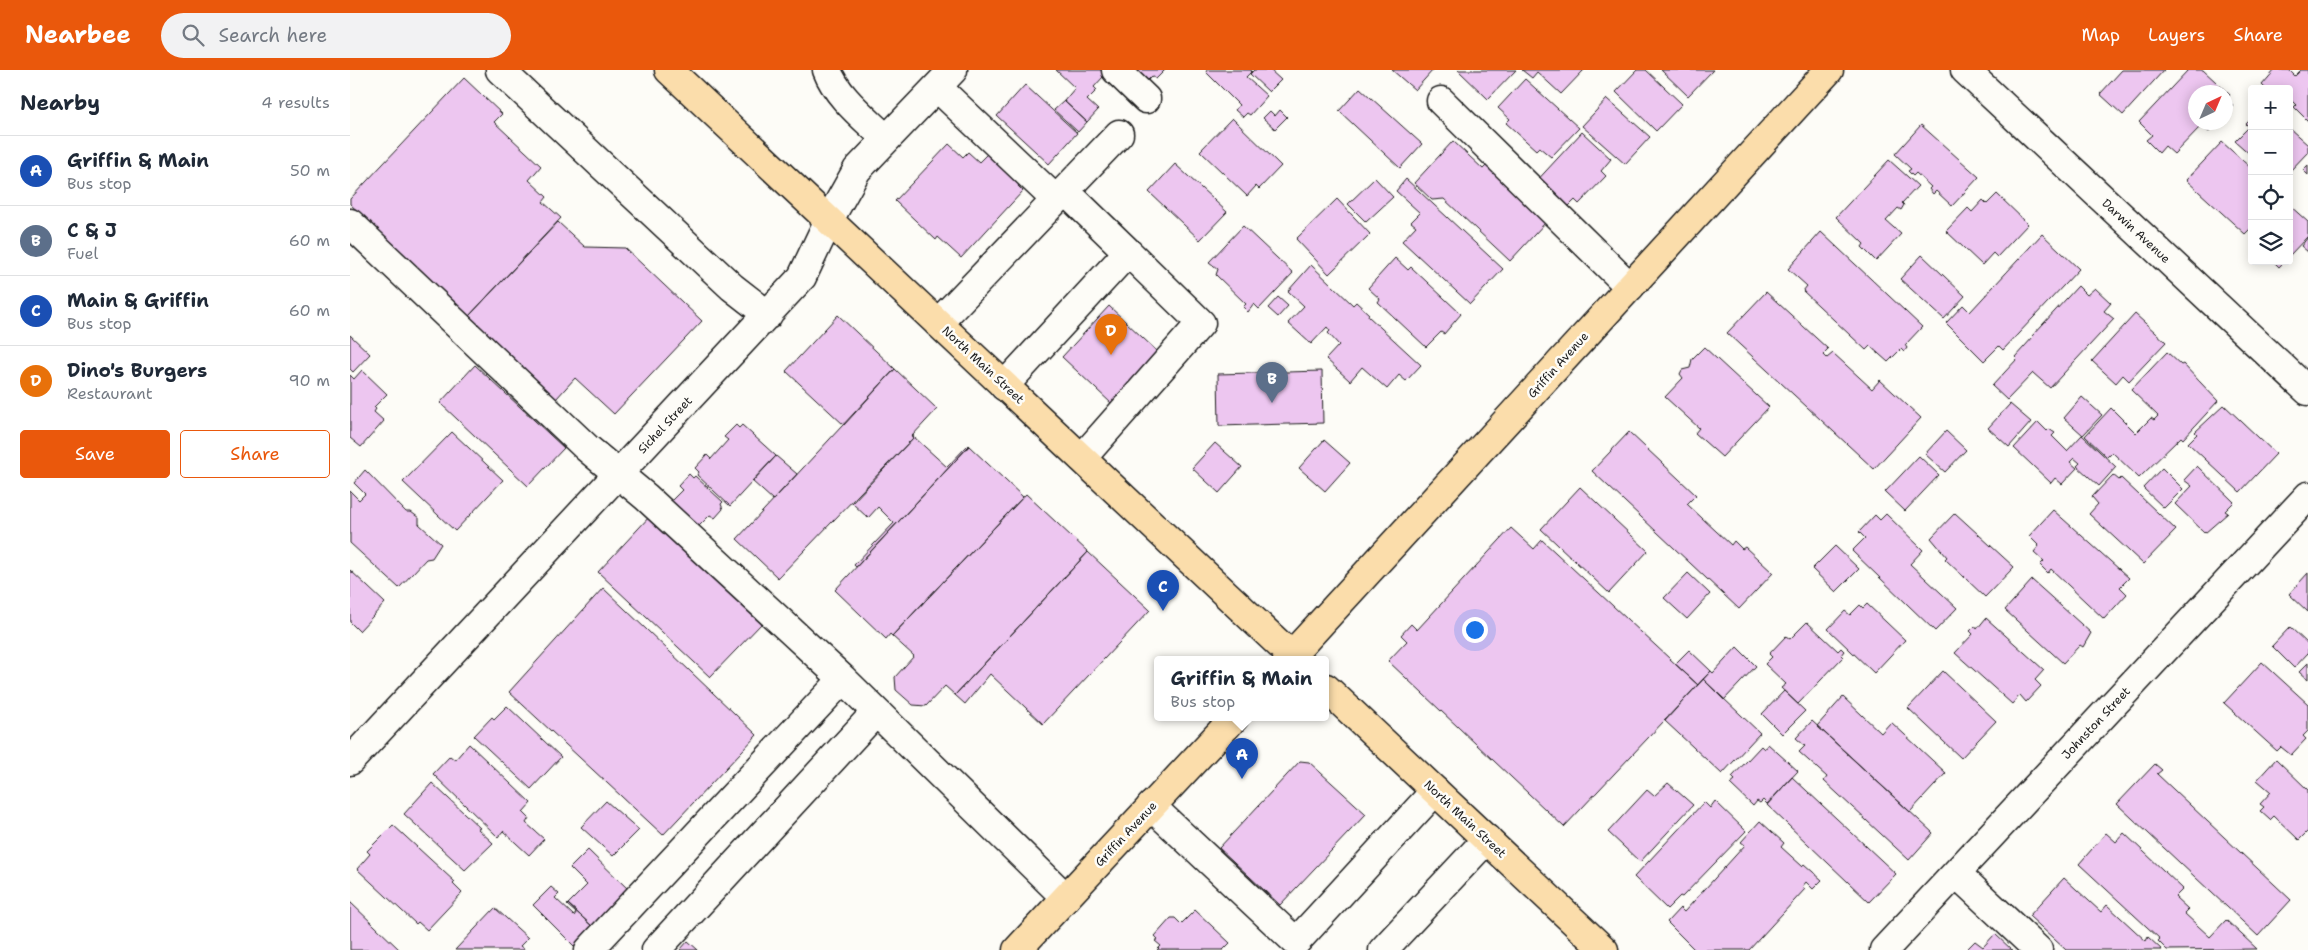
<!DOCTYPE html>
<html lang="en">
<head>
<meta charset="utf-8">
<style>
	body { margin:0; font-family:"Shantell Sans",sans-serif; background:#f2f2f3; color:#1f2937 }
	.controls { position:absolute; right:15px; top:15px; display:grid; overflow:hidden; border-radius:5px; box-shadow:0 2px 12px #0003 }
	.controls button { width:45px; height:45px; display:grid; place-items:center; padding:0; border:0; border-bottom:1px solid #e0e1e3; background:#fff; color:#1f2937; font:25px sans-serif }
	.compass { position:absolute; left:1838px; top:15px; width:45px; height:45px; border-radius:50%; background:#fff; box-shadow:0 2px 12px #0003; rotate:44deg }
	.you { position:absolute; left:1124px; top:559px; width:18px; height:18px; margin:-12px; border:4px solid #fff; border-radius:50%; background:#1a73e8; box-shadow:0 0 0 8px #1a73e833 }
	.badge { display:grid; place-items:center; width:32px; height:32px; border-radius:50%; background:#ea580c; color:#fff; font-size:16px; font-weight:700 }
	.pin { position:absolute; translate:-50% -41px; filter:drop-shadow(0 1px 2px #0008) }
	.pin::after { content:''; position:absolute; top:26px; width:18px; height:15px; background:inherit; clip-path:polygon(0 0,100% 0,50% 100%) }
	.popup { position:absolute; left:804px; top:586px; width:175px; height:65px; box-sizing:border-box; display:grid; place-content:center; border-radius:5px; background:#fff; filter:drop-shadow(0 1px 4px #0005); font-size:16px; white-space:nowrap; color:#747a83 }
	.popup b { font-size:19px; color:#1f2937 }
	.popup::after { content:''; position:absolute; left:50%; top:100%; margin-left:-10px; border:10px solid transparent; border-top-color:#fff }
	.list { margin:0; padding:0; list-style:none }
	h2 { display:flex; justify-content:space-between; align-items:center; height:65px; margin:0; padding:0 20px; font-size:21px }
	h2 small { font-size:16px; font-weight:400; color:#747a83 }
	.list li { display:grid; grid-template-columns:32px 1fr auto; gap:15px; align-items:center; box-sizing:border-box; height:70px; padding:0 20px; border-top:1px solid #e0e1e3 }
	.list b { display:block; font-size:19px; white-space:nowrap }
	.list p { margin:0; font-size:16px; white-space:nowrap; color:#747a83 }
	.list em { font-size:16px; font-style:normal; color:#747a83 }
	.actions { display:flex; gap:10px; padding:15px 20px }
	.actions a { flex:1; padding:11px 0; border:1px solid #ea580c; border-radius:5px; text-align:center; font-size:18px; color:#ea580c }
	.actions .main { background:#ea580c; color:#fff }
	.icon { flex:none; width:28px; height:28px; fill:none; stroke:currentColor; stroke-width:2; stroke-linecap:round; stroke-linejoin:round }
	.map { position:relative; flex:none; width:1958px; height:880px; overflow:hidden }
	header { display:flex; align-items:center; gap:30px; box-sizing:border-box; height:70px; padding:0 25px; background:#ea580c; color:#fff }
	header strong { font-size:24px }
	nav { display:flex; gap:28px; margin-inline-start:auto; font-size:18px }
	.search { width:350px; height:45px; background:#f2f2f3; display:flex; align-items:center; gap:12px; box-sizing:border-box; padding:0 18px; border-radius:28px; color:#747a83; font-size:19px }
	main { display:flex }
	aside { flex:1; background:#fff }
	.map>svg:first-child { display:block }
	.building { fill:#edc6f0; stroke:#1c1c1c }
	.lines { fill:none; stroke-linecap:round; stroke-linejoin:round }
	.minor-casing { stroke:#1c1c1c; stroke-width:31 }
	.major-casing { stroke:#1c1c1c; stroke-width:31 }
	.minor { stroke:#fdfcf7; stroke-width:28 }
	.major { stroke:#fbddab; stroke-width:28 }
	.labels { text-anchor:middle; stroke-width:5; stroke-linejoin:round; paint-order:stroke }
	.street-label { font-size:12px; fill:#1c1c1c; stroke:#fdfcf7 }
</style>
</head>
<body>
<header>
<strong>Nearbee</strong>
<div class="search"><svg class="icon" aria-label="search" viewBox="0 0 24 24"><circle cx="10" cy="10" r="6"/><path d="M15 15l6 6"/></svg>Search here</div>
<nav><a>Map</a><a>Layers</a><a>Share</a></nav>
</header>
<main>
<aside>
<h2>Nearby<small>4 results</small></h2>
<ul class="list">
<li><span class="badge" style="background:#1a4fb4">A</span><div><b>Griffin &amp; Main</b><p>Bus stop</p></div><em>50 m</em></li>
<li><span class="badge" style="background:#5c6f8a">B</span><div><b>C &amp; J</b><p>Fuel</p></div><em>60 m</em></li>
<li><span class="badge" style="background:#1a4fb4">C</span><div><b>Main &amp; Griffin</b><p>Bus stop</p></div><em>60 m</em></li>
<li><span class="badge" style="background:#e8710a">D</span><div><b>Dino's Burgers</b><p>Restaurant</p></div><em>90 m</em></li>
</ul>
<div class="actions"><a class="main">Save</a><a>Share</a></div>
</aside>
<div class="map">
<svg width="1958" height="880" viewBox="0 0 1958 880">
	<rect width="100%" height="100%" fill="#fdfcf7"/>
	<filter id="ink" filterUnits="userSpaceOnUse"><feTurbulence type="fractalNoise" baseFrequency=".02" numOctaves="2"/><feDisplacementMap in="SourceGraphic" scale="10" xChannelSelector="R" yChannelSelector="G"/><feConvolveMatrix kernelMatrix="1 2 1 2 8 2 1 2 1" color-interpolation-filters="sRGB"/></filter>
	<g filter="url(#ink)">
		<path class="building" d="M 706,0 L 759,0 L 764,5 L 758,11 L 753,7 L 744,17 L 747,20 L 737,30 L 748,40 L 737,52 L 714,31 L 725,18 Z
			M 784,0 L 815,0 L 806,9 L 802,6 L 798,10 Z
			M 857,0 L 900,0 L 902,1 L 896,7 L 917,26 L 900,45 L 897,43 L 893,47 L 885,40 L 889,35 L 856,2 Z
			M 904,0 L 920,0 L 931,10 L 919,22 L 900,4 Z
			M 1042,0 L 1083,0 L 1065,20 Z
			M 1108,0 L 1166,0 L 1138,29 Z
			M 1172,0 L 1234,0 L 1211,24 L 1187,2 L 1182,8 Z
			M 1287,0 L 1296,0 L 1332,34 L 1306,61 L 1266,22 Z
			M 1311,0 L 1363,0 L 1338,26 Z
			M 1772,0 L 1814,0 L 1773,45 L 1750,24 Z
			M 1838,0 L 1853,0 L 1880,25 L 1876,29 L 1884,36 L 1876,44 L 1876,22 L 1846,22 L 1846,52 L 1868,52 L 1859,62 L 1851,56 L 1824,84 L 1815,76 L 1809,83 L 1796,70 L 1802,65 L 1789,52 Z
			M 1925,0 L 1939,0 L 1945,6 L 1951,0 L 1958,0 L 1958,51 L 1944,37 L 1946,35 L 1939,28 L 1939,19 L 1916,19 L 1912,15 Z
			M 114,8 L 152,44 L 144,52 L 191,96 L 179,110 L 197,127 L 193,132 L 211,148 L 119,246 L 0,134 L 0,129 Z
			M 1175,9 L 1229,58 L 1201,87 L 1189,77 L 1186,80 L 1156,53 L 1160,49 L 1148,38 Z
			M 675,15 L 727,63 L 699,94 L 647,46 Z
			M 1010,18 L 1072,74 L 1050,98 L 989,41 Z
			M 1257,29 L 1300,67 L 1275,94 L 1232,56 Z
			M 714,31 L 737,52 L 728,62 L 704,40 Z
			M 930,40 L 937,47 L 925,59 L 913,48 L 920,41 L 925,46 Z
			M 882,48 L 931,96 L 909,119 L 906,116 L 897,126 L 850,81 Z
			M 1902,48 L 1902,86 L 1885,71 L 1899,57 L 1896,54 Z
			M 1571,55 L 1629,107 L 1602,136 L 1586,121 L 1583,124 L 1579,119 L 1581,117 L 1566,103 L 1563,106 L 1558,101 L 1561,99 L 1545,84 Z
			M 1939,58 L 1958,75 L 1958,82 L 1939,102 Z
			M 1232,62 L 1261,89 L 1251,101 L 1256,106 L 1229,134 L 1225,130 L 1213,142 L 1183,115 Z
			M 1103,71 L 1133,99 L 1136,96 L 1196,152 L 1160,191 L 1094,129 L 1082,130 L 1064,113 Z
			M 1872,72 L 1902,99 L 1902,157 L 1895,164 L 1836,110 Z
			M 599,74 L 613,87 L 618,82 L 629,92 L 640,81 L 672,111 L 668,116 L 673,121 L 611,188 L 588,167 L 586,170 L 545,131 Z
			M 1539,90 L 1568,116 L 1552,133 L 1554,135 L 1551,140 L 1548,138 L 1536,151 L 1551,164 L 1526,191 L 1512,177 L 1514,174 L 1486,147 Z
			M 825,94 L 877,142 L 850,170 L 799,122 Z
			M 1958,95 L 1958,105 L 1953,100 Z
			M 1025,108 L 1043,127 L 1016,152 L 998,134 Z
			M 1056,109 L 1153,199 L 1120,234 L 1052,171 L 1066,156 L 1061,152 L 1070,143 L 1046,121 Z
			M 1647,124 L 1678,154 L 1647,187 L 1643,183 L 1632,195 L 1596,161 L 1618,138 L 1622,142 L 1633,130 L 1637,134 Z
			M 987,129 L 1020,164 L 979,204 L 946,169 Z
			M 1939,135 L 1958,152 L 1958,166 L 1939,186 Z
			M 208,152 L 235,177 L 275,178 L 352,251 L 264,344 L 225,308 L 206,329 L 119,246 Z
			M 893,156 L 943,203 L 909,239 L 904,234 L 898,242 L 893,237 L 896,234 L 866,205 L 868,199 L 859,192 Z
			M 1471,162 L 1572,257 L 1555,275 L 1557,278 L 1554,282 L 1551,279 L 1538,292 L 1520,276 L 1516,280 L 1453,221 L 1457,216 L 1438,199 Z
			M 1692,164 L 1729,199 L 1653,280 L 1649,276 L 1634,291 L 1596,253 L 1613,235 L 1620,242 Z
			M 1958,167 L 1958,182 L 1951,176 Z
			M 1572,185 L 1615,226 L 1594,249 L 1550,209 Z
			M 1045,188 L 1058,200 L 1061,197 L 1111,244 L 1094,264 L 1091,262 L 1076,277 L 1028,232 L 1030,229 L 1018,218 Z
			M 1923,191 L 1935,191 L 1929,197 Z
			M 961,195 L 1003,235 L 1006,232 L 1019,244 L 1018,246 L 1071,295 L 1056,311 L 1049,305 L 1037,319 L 1012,297 L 1000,311 L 976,289 L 989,275 L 978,263 L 980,261 L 977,257 L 961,274 L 938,253 L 954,236 L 938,221 Z
			M 1728,216 L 1737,225 L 1745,218 L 1761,233 L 1754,241 L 1764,249 L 1700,318 L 1683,303 L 1657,330 L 1642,316 L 1667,289 L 1665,287 L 1683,267 L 1682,266 Z
			M 1416,222 L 1478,279 L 1473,284 L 1477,288 L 1483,283 L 1522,319 L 1530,310 L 1571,348 L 1524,399 L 1377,263 Z
			M 928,227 L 938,236 L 928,247 L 918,238 Z
			M 759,236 L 809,283 L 762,334 L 712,287 Z
			M 1785,244 L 1816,272 L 1779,311 L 1773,305 L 1766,313 L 1742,291 Z
			M 488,245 L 545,299 L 494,355 L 436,301 Z
			M 0,265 L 20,284 L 3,302 L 0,299 Z
			M 1354,277 L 1419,337 L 1372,387 L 1345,363 L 1349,358 L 1315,327 L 1333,308 L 1330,304 L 1332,300 L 1340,298 L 1342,289 Z
			M 1817,282 L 1831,295 L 1833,294 L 1868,331 L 1833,369 L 1831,367 L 1789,408 L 1762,382 L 1757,387 L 1735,366 L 1761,338 L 1786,363 L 1801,348 L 1804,350 L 1808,346 L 1781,320 Z
			M 125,295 L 214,378 L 178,416 L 90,333 Z
			M 545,299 L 587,339 L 562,366 L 564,367 L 428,508 L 387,469 Z
			M 12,300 L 37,324 L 24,337 L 26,339 L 24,342 L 34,351 L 11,377 L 0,368 L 0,305 L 4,309 Z
			M 972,301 L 973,353 L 869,356 L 868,304 Z
			M 1732,327 L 1752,345 L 1733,365 L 1714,348 Z
			M 1660,334 L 1681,352 L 1659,377 L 1638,358 Z
			M 1874,335 L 1926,384 L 1890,422 L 1838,373 L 1847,364 L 1845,362 Z
			M 1688,352 L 1697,361 L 1699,359 L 1705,363 L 1702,366 L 1717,381 L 1732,365 L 1766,397 L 1749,416 L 1727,396 L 1730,393 L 1724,388 L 1720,392 L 1727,398 L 1712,414 L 1705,408 L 1701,413 L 1664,378 Z
			M 386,355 L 389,358 L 392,355 L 426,386 L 380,436 L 347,405 L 349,402 L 345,398 L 357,385 L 361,389 L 378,370 L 374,367 Z
			M 1596,361 L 1616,380 L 1595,402 L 1575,384 Z
			M 102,362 L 153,410 L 105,461 L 53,412 Z
			M 1279,362 L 1346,425 L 1337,434 L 1381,475 L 1384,471 L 1392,479 L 1395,477 L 1423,503 L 1389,539 L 1242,401 Z
			M 564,367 L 597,397 L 618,375 L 619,376 L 506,497 L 504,495 L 544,453 L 528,437 L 518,448 L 502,433 Z
			M 974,370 L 1000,393 L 975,421 L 949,398 Z
			M 865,373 L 892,397 L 869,423 L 842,398 Z
			M 619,376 L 673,427 L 542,566 L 540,564 L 536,569 L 485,520 Z
			M 426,386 L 447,404 L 423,430 L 402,411 Z
			M 1569,386 L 1589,405 L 1555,441 L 1535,422 Z
			M 1847,396 L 1884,432 L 1875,441 L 1878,443 L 1855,463 L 1825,434 L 1842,416 L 1834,410 Z
			M 1812,398 L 1833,419 L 1814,438 L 1793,418 Z
			M 15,400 L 56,442 L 61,442 L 69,448 L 69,454 L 91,474 L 82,488 L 76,489 L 49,518 L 0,473 L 0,421 L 9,430 L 15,424 L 4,413 Z
			M 339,404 L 343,408 L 345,406 L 373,432 L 371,434 L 373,439 L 365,448 L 360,445 L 348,457 L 321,431 L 332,420 L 328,416 Z
			M 1763,405 L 1769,410 L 1771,408 L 1826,460 L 1793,494 L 1739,444 L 1748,434 L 1742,427 Z
			M 1230,417 L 1298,481 L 1259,523 L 1191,459 Z
			M 676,424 L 738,482 L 605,625 L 595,616 L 576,636 L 563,635 L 546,620 L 545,607 L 564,586 L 542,566 Z
			M 1703,440 L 1779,508 L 1770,517 L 1777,524 L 1754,549 L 1701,499 L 1698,503 L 1690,495 L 1694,491 L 1684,482 L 1689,476 L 1679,466 Z
			M 1605,443 L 1664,497 L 1635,527 L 1595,489 L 1597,487 L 1581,468 Z
			M 1536,444 L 1573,480 L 1560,494 L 1607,538 L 1585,561 L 1502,481 L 1515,468 L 1509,462 L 1525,445 L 1530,450 Z
			M 301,445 L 413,552 L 360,607 L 248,502 Z
			M 1161,458 L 1184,479 L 1192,470 L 1348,615 L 1214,757 L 1038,591 L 1057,571 L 1051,565 L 1061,554 L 1067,560 Z
			M 1485,476 L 1509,499 L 1486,522 L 1462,499 Z
			M 738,482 L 800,540 L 693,654 L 640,604 L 615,634 L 605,625 Z
			M 0,500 L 35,533 L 9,561 L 0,552 Z
			M 1338,503 L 1360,524 L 1337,549 L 1314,528 Z
			M 1958,503 L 1958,542 L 1939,524 Z
			M 1682,510 L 1741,563 L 1733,577 L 1730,575 L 1713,593 L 1655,540 Z
			M 253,518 L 407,665 L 313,765 L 159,622 Z
			M 1517,534 L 1555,570 L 1524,603 L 1478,559 L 1495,541 L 1500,545 L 1510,535 L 1513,538 Z
			M 1636,548 L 1694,600 L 1685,610 L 1691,616 L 1676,632 L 1670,625 L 1662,634 L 1605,583 L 1623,564 L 1620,561 L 1625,556 L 1627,559 Z
			M 1457,552 L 1488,581 L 1491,578 L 1494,581 L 1491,585 L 1493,587 L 1448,634 L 1431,618 L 1436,614 L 1415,594 L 1422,587 L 1419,584 L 1436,566 L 1440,569 Z
			M 1940,557 L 1958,574 L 1958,583 L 1944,598 L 1922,576 Z
			M 1387,577 L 1406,596 L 1374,630 L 1353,609 L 1361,601 L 1363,603 Z
			M 1339,580 L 1361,601 L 1348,615 L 1325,594 Z
			M 1912,592 L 1958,634 L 1958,661 L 1953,666 L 1956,669 L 1941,685 L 1931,677 L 1927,681 L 1874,633 Z
			M 1958,593 L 1958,610 L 1949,602 Z
			M 1593,601 L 1646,651 L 1611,688 L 1558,638 Z
			M 1353,609 L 1410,663 L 1372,704 L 1315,651 Z
			M 1434,621 L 1455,641 L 1432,664 L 1412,644 Z
			M 1493,627 L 1531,663 L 1541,652 L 1596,703 L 1560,742 L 1467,656 Z
			M 157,636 L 211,687 L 181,719 L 124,666 L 142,647 L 144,649 Z
			M 1462,651 L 1583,763 L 1559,790 L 1474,711 L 1477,707 L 1449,682 L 1455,676 L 1446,668 Z
			M 119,674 L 181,733 L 173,742 L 179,748 L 176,753 L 194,769 L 179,785 L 153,761 L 148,767 L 83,704 L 100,686 L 105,690 Z
			M 1418,674 L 1448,701 L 1417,734 L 1413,730 L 1410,733 L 1407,731 L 1403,736 L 1380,714 L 1385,710 L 1382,707 L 1411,676 L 1414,679 Z
			M 1926,689 L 1958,720 L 1958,761 L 1949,770 L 1924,746 L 1920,750 L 1910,741 L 1914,737 L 1910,734 L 1921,722 L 1907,710 Z
			M 950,691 L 959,692 L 1016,744 L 930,835 L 869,778 Z
			M 1805,694 L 1812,700 L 1807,704 L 1941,830 L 1908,866 L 1767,734 Z
			M 1442,707 L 1546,804 L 1519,832 L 1417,735 Z
			M 82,713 L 130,758 L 128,759 L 143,773 L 115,800 L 54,744 Z
			M 1318,713 L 1343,735 L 1290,792 L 1258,762 L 1297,720 L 1304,726 Z
			M 256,731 L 289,760 L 263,786 L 231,757 Z
			M 1365,731 L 1396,761 L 1332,827 L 1330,826 L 1317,839 L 1284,807 L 1354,732 L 1360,738 Z
			M 1410,751 L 1434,773 L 1431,777 L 1452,796 L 1454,794 L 1472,810 L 1463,819 L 1456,812 L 1452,817 L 1455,819 L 1399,880 L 1345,880 L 1317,852 L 1330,838 L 1334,842 L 1395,775 L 1391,772 Z
			M 43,755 L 105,812 L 103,814 L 112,823 L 77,860 L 68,852 L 66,854 L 7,799 L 20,784 L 17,781 Z
			M 1756,763 L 1766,772 L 1774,763 L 1833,819 L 1825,827 L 1838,839 L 1834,843 L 1860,867 L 1876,850 L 1907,879 L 1817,880 L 1808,871 L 1810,869 L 1729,794 Z
			M 238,780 L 280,821 L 244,858 L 218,834 L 237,815 L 220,798 Z
			M 1714,808 L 1751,842 L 1757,835 L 1796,871 L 1798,867 L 1812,880 L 1716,880 L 1679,846 Z
			M 201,817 L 209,824 L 205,828 L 224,846 L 226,843 L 217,835 L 218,834 L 244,858 L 241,858 L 224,876 L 183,835 Z
			M 0,832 L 50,880 L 0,880 Z
			M 145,838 L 178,868 L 170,876 L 175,880 L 105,880 Z
			M 845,840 L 880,873 L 873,880 L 807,880 L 811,876 L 805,871 L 808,869 L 805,866 L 821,848 L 825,848 L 831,854 Z
			M 1645,864 L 1662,880 L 1616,880 L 1625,871 L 1633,877 Z
			M 338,871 L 348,880 L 330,880 Z"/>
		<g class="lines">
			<g class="minor-casing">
				<path id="minor" d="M 150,0 L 382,217 L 418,245
					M 477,0 C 487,27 516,49 536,69
					M 766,0 L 796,29
					M 1615,0 L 1958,321
					M 587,17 L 706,130
					M 1091,31 L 1280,217
					M 715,121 L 778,182
					M 0,153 L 237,378 L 296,427 L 493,609 L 716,828
					M 588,253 L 769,64
					M 654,316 L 778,182 L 851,253 L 732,388
					M 0,691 L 452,207 L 479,150 L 507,100 L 603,0
					M 801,736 L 946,872 L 1085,721
					M 1606,803 L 1688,880
					M 239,880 L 493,609
					M 306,880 L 526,642
					M 1033,880 L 1137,769
					M 1534,880 L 1958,426"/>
			</g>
			<g class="major-casing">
				<path id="major" d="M 319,0 L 946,590
					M 937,590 L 1479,0
					M 976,618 L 1254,880
					M 667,880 L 884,648"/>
			</g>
			<use href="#minor" class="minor"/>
			<use href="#major" class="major"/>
		</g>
	</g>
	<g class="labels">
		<g class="street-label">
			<text transform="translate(1786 161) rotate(43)" y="4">Darwin Avenue</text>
			<text transform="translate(633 295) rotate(43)" y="4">North Main Street</text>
			<text transform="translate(1208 295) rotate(-48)" y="4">Griffin Avenue</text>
			<text transform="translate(315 355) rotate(-47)" y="4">Sichel Street</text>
			<text transform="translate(1746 653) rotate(-47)" y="4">Johnston Street</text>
			<text transform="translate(1115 749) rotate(43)" y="4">North Main Street</text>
			<text transform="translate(776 764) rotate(-47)" y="4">Griffin Avenue</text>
		</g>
	</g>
</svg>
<div class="controls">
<button>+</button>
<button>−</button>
<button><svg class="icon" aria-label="locate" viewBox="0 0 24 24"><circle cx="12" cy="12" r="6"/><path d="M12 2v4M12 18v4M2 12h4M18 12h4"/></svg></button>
<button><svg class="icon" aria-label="layers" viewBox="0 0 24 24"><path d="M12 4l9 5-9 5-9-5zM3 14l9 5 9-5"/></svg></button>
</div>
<svg class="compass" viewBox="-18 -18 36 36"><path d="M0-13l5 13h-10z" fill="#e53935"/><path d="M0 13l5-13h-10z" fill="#747a83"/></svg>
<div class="you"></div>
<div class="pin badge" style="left:892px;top:709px;background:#1a4fb4">A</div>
<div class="popup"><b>Griffin &amp; Main</b>Bus stop</div>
<div class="pin badge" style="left:922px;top:333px;background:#5c6f8a">B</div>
<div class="pin badge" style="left:813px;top:541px;background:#1a4fb4">C</div>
<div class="pin badge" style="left:761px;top:285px;background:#e8710a">D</div>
</div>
</main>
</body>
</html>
